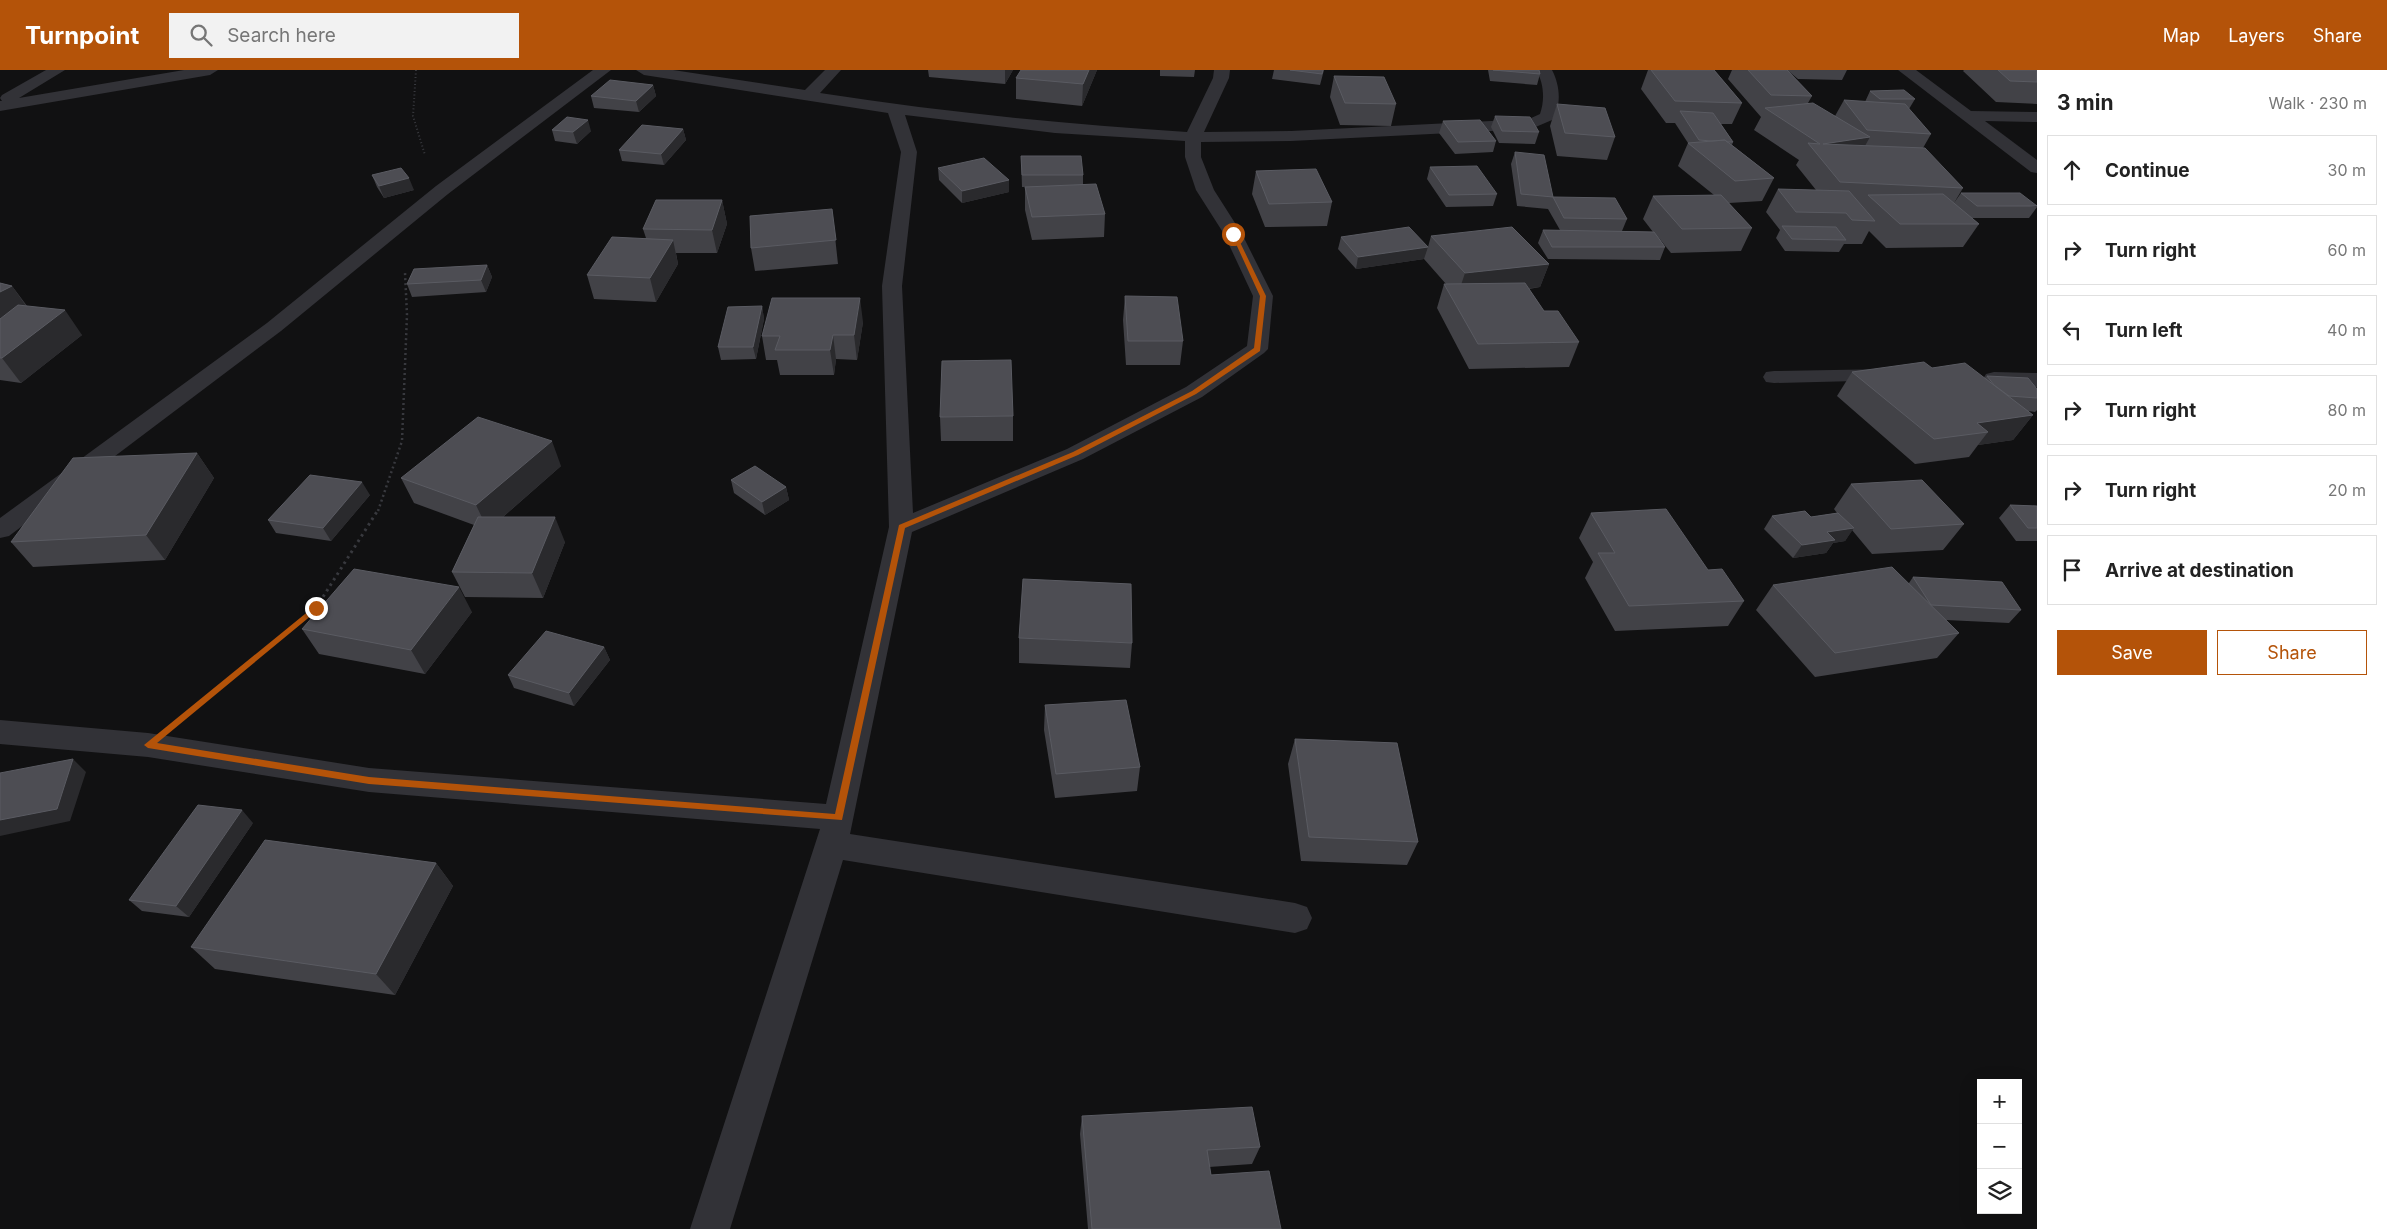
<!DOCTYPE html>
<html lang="en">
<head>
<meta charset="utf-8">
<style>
	body { margin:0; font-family:Inter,sans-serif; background:#f2f2f2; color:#222 }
	.controls { position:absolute; right:15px; bottom:15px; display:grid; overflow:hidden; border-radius:0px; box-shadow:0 5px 20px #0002 }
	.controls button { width:45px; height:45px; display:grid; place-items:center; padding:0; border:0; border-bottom:1px solid #e0e0e0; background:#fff; color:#222; font:25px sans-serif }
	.stop { position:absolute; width:15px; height:15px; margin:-11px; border:4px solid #b45309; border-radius:50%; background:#fff }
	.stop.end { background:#b45309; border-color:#fff; box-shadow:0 1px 5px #0008 }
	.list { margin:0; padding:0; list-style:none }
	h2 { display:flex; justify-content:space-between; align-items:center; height:65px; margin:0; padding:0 20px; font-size:21px }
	h2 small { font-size:16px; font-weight:400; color:#767676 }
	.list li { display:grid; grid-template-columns:32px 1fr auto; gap:15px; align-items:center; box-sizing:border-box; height:70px; margin:0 10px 10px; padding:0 10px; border:1px solid #e0e0e0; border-radius:0px }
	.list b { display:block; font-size:19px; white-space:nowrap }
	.list em { font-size:16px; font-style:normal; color:#767676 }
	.actions { display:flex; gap:10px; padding:15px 20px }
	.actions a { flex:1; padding:11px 0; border:1px solid #b45309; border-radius:0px; text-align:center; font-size:18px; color:#b45309 }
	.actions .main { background:#b45309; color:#fff }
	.icon { flex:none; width:28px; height:28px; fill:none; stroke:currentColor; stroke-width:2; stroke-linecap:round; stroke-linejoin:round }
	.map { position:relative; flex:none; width:2037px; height:1159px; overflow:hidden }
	header { display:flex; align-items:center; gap:30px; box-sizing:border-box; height:70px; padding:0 25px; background:#b45309; color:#fff }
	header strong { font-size:24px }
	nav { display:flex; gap:28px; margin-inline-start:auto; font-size:18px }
	.search { width:350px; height:45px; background:#f2f2f2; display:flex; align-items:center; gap:12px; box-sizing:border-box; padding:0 18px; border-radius:0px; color:#767676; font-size:19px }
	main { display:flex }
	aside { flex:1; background:#fff }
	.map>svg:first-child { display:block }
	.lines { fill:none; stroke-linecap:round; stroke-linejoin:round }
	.path-far2 { stroke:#38393e; stroke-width:2; stroke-dasharray:1 2.5; stroke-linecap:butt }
	.path-far1 { stroke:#38393e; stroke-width:2.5; stroke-dasharray:2 3; stroke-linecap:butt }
	.path { stroke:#38393e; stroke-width:3; stroke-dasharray:2.5 4; stroke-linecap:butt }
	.minor { fill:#323237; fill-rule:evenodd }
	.wall { fill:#424247 }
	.shaded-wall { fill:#2a2a2d }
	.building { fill:#4d4d53; stroke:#5a5b62 }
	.route { fill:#b45309 }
</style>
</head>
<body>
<header>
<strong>Turnpoint</strong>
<div class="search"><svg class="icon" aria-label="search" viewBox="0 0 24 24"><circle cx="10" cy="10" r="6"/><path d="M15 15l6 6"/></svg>Search here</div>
<nav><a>Map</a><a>Layers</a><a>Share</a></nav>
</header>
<main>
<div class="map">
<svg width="2037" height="1159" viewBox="0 0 2037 1159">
	<rect width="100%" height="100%" fill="#111112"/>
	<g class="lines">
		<path class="path-far2" d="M 416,0 L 413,46 L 425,85"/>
		<path class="path-far1" d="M 378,441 L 402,371 L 407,245 L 405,203"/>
		<path class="path" d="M 195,636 L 316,538 L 378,440"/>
		<path class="minor" d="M 46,0 L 65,0 L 19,28 L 184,0 L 218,0 L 210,5 L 0,41 L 0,31 L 2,31 L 0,28 L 2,25 Z
			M 593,0 L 611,0 L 448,124 L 281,261 L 9,466 L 0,468 L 0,448 L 267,253 L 436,116 Z
			M 636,0 L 673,0 L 805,20 L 825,0 L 841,0 L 820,23 C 942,42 1064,54 1187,62 L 1213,8 L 1214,0 L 1230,0 L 1229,8 L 1204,62 L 1291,61 L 1529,49 L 1540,44 C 1545,30 1544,13 1536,0 L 1552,0 C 1560,15 1562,36 1552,50 L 1531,59 L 1291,71 L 1201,72 L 1201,87 L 1214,120 L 1242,164 L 1273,226 L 1268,279 L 1264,283 L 1202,327 L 1083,389 L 912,462 L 850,764 L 1295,833 L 1307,837 L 1312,848 L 1307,859 L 1295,863 L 843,790 L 730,1159 L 690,1159 L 820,759 L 369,722 L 148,687 L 0,674 L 0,650 L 148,663 L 369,698 L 826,734 L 889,457 L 882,216 L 901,82 L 888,43 L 644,5 ZM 905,45 L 1055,63 L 1185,71 L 1185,87 L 1196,120 L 1224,164 L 1253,226 L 1247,276 L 1186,317 L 1067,379 L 913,443 L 902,216 L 917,82 Z
			M 1898,0 L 1916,0 L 1971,41 L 2037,42 L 2037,52 L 1985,51 L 2037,90 L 2037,103 L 2031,102 Z
			M 1888,299 L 1896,300 L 1899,305 L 1896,310 L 1774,313 L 1766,312 L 1763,307 L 1766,302 L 1774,301 Z
			M 1994,302 L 2037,303 L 2037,317 L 1986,314 L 1983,309 L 1986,304 Z"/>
	</g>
	<path class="wall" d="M 928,0 L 1013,0 L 1005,14 L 929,7 Z
		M 1097,0 L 1082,36 L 1016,29 L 1016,8 Z
		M 1160,0 L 1195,0 L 1194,7 L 1160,6 Z
		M 1274,0 L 1324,0 L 1320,15 L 1272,9 Z
		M 1488,0 L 1539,0 L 1540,4 L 1537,15 L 1490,11 Z
		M 1648,0 L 1714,0 L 1742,33 L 1732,54 L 1721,54 L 1733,72 L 1732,75 L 1774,108 L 1762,131 L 1729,133 L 1752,158 L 1741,181 L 1671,183 L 1658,167 L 1665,177 L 1660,190 L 1548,189 L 1538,173 L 1543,160 L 1599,161 L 1560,160 L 1548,139 L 1517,136 L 1511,94 L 1515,82 L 1553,127 L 1627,149 L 1622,161 L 1653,162 L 1643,149 L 1653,126 L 1714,125 L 1678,96 L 1688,73 L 1675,53 L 1666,53 L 1641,19 Z
		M 1732,0 L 1787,0 L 1812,26 L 1808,33 L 1835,46 L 1844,30 L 1865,32 L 1870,21 L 1915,29 L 1909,39 L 1931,64 L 1923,78 L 1963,118 L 1954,133 L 1961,123 L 2037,137 L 2029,148 L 1972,148 L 1979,154 L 1963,177 L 1886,178 L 1869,161 L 1862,174 L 1844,174 L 1839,182 L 1785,181 L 1776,168 L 1780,160 L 1766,142 L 1778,119 L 1816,120 L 1796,95 L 1799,90 L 1754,60 L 1761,47 L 1728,9 Z
		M 1787,0 L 1847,0 L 1842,10 L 1798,9 Z
		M 1964,0 L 2037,0 L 2037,34 L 1996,32 L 1963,1 Z
		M 1334,6 L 1396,34 L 1391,56 L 1340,55 L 1330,27 Z
		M 653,15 L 656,26 L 639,42 L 594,38 L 591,26 Z
		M 1557,34 L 1615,67 L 1607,90 L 1557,86 L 1550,56 Z
		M 1495,46 L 1539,62 L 1535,74 L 1499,73 L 1491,57 Z
		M 1443,51 L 1496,71 L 1493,82 L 1455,84 L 1439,63 Z
		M 683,59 L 686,70 L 664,95 L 622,91 L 619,80 Z
		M 552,60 L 591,61 L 577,74 L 555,71 Z
		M 1021,86 L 1083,105 L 1083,114 L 1105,144 L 1104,167 L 1032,170 L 1025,140 L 1025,117 L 1028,117 L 1022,117 Z
		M 1430,97 L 1497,124 L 1493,136 L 1446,137 L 1427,109 Z
		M 938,98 L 1009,110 L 1009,122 L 962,133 L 939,110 Z
		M 1256,101 L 1332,132 L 1327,156 L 1265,157 L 1252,124 Z
		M 372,105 L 414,120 L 384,128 L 377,117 Z
		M 722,130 L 727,154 L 717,183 L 676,183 L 678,194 L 656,232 L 594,229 L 587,205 L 646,168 L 643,159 Z
		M 832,139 L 838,194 L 755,201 L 751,178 Z
		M 1431,166 L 1549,194 L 1540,217 L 1529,219 L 1544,241 L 1579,272 L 1569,297 L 1469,299 L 1437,238 L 1444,214 L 1446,214 L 1424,189 L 1356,199 L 1338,179 L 1341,167 L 1428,177 Z
		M 487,195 L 492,207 L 486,222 L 412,227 L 407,214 Z
		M 0,213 L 12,216 L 27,236 L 82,265 L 21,313 L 0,310 Z
		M 1125,226 L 1183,271 L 1180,295 L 1126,295 L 1123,250 Z
		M 762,236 L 764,249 L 756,289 L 721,290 L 718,277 Z
		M 863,252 L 857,290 L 836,289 L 834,305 L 780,305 L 777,290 L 766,290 L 762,266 Z
		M 1932,298 L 1985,308 L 1987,306 L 2037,319 L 2037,340 L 2035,342 L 2028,341 L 2033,345 L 2013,370 L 1978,375 L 1969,387 L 1915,394 L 1837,326 L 1852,302 Z
		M 1013,346 L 1013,371 L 941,371 L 940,347 Z
		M 197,383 L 214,408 L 165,490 L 33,497 L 11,472 Z
		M 561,396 L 503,447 L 565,472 L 543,528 L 465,527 L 452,502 L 474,455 L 414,433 L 401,408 Z
		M 731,410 L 786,417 L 789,430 L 765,445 L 734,423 Z
		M 1851,414 L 1964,454 L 1943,480 L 1872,484 L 1852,460 L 1845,471 L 1833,473 L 1826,483 L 1793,488 L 1764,459 L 1772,446 L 1811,447 L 1837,443 L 1834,439 Z
		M 370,425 L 331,471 L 276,463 L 268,450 Z
		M 2010,435 L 2037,436 L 2037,471 L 2016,471 L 1999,448 Z
		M 1591,443 L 1708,500 L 1744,531 L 1728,556 L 1615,561 L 1585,508 L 1593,492 L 1579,468 Z
		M 1913,507 L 2021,540 L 2009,553 L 1946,550 L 1959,563 L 1937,588 L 1815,607 L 1756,540 L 1773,515 L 1909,513 Z
		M 472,542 L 425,604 L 319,584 L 302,559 Z
		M 1019,568 L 1132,573 L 1130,598 L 1019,593 Z
		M 604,577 L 610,590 L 574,636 L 514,618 L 508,605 Z
		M 1045,635 L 1140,697 L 1137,721 L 1055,728 L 1044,660 Z
		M 1295,669 L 1418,772 L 1407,795 L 1301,791 L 1288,694 Z
		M 253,753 L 189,847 L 142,841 L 129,830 Z
		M 436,793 L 453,816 L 395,925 L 215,899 L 191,877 Z
		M 1082,1046 L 1260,1077 L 1252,1094 L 1209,1097 L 1211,1105 L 1281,1159 L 1088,1159 L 1080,1064 Z"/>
	<path class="shaded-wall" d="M 1005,0 L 1013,0 L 1005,14 Z
		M 1089,0 L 1097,0 L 1082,36 L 1083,14 Z
		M 653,15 L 656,26 L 639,42 L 636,31 Z
		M 588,50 L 591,61 L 577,74 L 573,62 Z
		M 683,59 L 686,70 L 664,95 L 661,84 Z
		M 1870,67 L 1857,90 L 1823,74 Z
		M 409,108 L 414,120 L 384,128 L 379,116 Z
		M 1009,110 L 1009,122 L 962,133 L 962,121 Z
		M 722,130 L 727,154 L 717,183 L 712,160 Z
		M 673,170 L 678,194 L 656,232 L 650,208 Z
		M 1428,177 L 1424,189 L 1356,199 L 1358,187 Z
		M 1549,194 L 1540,217 L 1457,227 L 1465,203 Z
		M 487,195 L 492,207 L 486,222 L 481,210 Z
		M 12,216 L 29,240 L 0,257 L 0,222 Z
		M 860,228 L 863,252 L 857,290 L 854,265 Z
		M 762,236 L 764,249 L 756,289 L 753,277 Z
		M 65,240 L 82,265 L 21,313 L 2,288 Z
		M 833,265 L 836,289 L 834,305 L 830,280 Z
		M 2033,345 L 2013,370 L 1978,375 L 1988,362 L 1977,353 Z
		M 552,371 L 561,396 L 488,460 L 476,435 Z
		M 197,383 L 214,408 L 165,490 L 146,465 Z
		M 362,412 L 370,425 L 331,471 L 323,458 Z
		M 786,417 L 789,430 L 765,445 L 762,432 Z
		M 555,447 L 565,472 L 543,528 L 532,503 Z
		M 1854,458 L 1845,471 L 1833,473 L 1826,483 L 1793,488 L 1802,475 L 1827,462 Z
		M 459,517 L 472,542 L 425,604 L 411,580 Z
		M 604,577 L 610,590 L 574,636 L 569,623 Z
		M 73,689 L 86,702 L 70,751 L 0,766 L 0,750 Z
		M 242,740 L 253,753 L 189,847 L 176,836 Z
		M 436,793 L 453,816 L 395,925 L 376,904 Z"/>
	<path class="building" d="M 1021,0 L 1089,0 L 1083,14 L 1016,8 Z
		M 1290,0 L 1323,0 L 1322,4 Z
		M 1493,0 L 1539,0 L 1540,4 Z
		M 1651,0 L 1714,0 L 1742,33 L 1675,31 Z
		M 1748,0 L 1787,0 L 1812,26 L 1771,25 Z
		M 1998,0 L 2037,0 L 2037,12 L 2010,11 Z
		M 1334,6 L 1384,7 L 1396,34 L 1345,33 Z
		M 610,10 L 653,15 L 636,31 L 591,26 Z
		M 1904,20 L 1915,29 L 1880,29 L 1870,21 Z
		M 1844,30 L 1905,34 L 1931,64 L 1867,60 Z
		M 1813,33 L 1870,67 L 1823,74 L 1925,78 L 1963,118 L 1840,112 L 1808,73 L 1820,74 L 1765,38 Z
		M 1557,34 L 1605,38 L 1615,67 L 1565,63 Z
		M 1680,41 L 1713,43 L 1733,72 L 1727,72 L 1725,70 L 1712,71 L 1699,70 Z
		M 1495,46 L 1530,47 L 1539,62 L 1502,61 Z
		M 567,47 L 588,50 L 573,62 L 552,60 Z
		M 1480,50 L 1496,71 L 1458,72 L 1443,51 Z
		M 642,55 L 683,59 L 661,84 L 619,80 Z
		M 1725,70 L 1774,108 L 1735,111 L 1688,73 Z
		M 1515,82 L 1544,85 L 1553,127 L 1521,124 Z
		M 1021,86 L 1081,86 L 1083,105 L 1022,105 Z
		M 984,88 L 1009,110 L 962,121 L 938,98 Z
		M 1477,96 L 1497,124 L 1449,125 L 1430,97 Z
		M 401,98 L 409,108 L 379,116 L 372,105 Z
		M 1316,99 L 1332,132 L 1269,134 L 1256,101 Z
		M 1096,114 L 1105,144 L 1032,147 L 1025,117 Z
		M 1778,119 L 1849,121 L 1875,151 L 1852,150 L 1846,143 L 1796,142 Z
		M 1961,123 L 2020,123 L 2037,136 L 1977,136 Z
		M 1943,124 L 1979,154 L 1900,154 L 1868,125 Z
		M 1721,125 L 1752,158 L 1682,159 L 1653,126 Z
		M 1553,127 L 1615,128 L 1627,149 L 1564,148 Z
		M 656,130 L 722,130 L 712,160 L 643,159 Z
		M 832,139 L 836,170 L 751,178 L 750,146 Z
		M 1782,156 L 1836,157 L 1846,170 L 1792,169 Z
		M 1409,157 L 1428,177 L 1358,187 L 1341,167 Z
		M 1512,157 L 1549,194 L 1465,203 L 1431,166 Z
		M 1543,160 L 1654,162 L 1665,177 L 1552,177 Z
		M 612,167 L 673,170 L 650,208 L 587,205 Z
		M 487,195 L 481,210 L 407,214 L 414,199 Z
		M 0,213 L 12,216 L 0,222 Z
		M 1525,213 L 1544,241 L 1558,241 L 1579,272 L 1478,274 L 1444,214 Z
		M 1125,226 L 1177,227 L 1183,271 L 1128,271 Z
		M 772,228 L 860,228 L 854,265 L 833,265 L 830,280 L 775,280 L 780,266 L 762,266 Z
		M 18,235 L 65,240 L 2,288 L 0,288 L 0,249 Z
		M 762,236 L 753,277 L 718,277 L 728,237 Z
		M 1011,290 L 1013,346 L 940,347 L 942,291 Z
		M 1924,292 L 1932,298 L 1965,293 L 2033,345 L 1977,353 L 1988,362 L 1934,369 L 1852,302 Z
		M 1987,306 L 2028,308 L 2037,319 L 2037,328 L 2009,326 L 1994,315 Z
		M 478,347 L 552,371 L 476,435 L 401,408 Z
		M 197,383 L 146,465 L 11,472 L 73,388 Z
		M 755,396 L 786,417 L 762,432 L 731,410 Z
		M 310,405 L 362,412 L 323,458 L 268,450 Z
		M 1922,410 L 1964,454 L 1891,459 L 1851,414 Z
		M 2010,435 L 2037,436 L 2037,458 L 2028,458 Z
		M 1666,439 L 1708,500 L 1722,499 L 1744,531 L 1629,536 L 1598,483 L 1615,483 L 1591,443 Z
		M 1805,441 L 1811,447 L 1838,443 L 1854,458 L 1827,462 L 1835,470 L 1802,475 L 1772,446 Z
		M 478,447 L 555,447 L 532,503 L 452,502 Z
		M 1892,497 L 1959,563 L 1835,583 L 1773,515 Z
		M 354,499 L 459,517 L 411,580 L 302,559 Z
		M 1913,507 L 2002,512 L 2021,540 L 1931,535 Z
		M 1023,509 L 1131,514 L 1132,573 L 1019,568 Z
		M 546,561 L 604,577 L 569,623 L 508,605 Z
		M 1126,630 L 1140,697 L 1056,704 L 1045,635 Z
		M 1295,669 L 1397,673 L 1418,772 L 1309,767 Z
		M 73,689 L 57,739 L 0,750 L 0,703 Z
		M 198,735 L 242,740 L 176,836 L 129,830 Z
		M 265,770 L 436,793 L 376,904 L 191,877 Z
		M 1252,1037 L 1260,1077 L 1207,1080 L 1211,1105 L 1269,1101 L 1281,1159 L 1092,1159 L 1082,1046 Z"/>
	<path class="route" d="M 1231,163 L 1236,164 L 1266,226 L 1260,281 L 1196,324 L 1078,385 L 905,458 L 842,750 L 369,714 L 148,678 L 144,675 L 316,535 L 318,536 L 318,540 L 157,673 L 369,707 L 835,744 L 899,455 L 1073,382 L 1192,321 L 1254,278 L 1260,226 Z"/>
</svg>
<div class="controls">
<button>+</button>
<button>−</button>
<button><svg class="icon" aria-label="layers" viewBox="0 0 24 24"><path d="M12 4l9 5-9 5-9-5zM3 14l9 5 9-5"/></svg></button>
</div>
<div class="stop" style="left:1233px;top:164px"></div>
<div class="stop end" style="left:316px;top:538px"></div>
</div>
<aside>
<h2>3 min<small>Walk · 230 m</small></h2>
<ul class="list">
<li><svg class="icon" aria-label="ahead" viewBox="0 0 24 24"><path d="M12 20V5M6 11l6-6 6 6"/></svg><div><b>Continue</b></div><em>30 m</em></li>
<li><svg class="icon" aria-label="right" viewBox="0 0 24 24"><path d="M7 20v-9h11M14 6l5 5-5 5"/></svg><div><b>Turn right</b></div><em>60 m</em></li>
<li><svg class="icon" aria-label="left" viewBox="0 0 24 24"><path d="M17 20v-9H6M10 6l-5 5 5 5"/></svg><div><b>Turn left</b></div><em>40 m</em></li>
<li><svg class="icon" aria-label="right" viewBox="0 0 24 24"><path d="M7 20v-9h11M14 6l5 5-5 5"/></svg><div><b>Turn right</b></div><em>80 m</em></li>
<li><svg class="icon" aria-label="right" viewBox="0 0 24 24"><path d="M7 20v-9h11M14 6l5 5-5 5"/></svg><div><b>Turn right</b></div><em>20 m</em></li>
<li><svg class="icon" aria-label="arrive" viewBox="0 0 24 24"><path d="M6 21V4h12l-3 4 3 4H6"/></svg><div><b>Arrive at destination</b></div></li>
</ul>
<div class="actions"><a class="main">Save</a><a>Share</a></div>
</aside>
</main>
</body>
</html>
